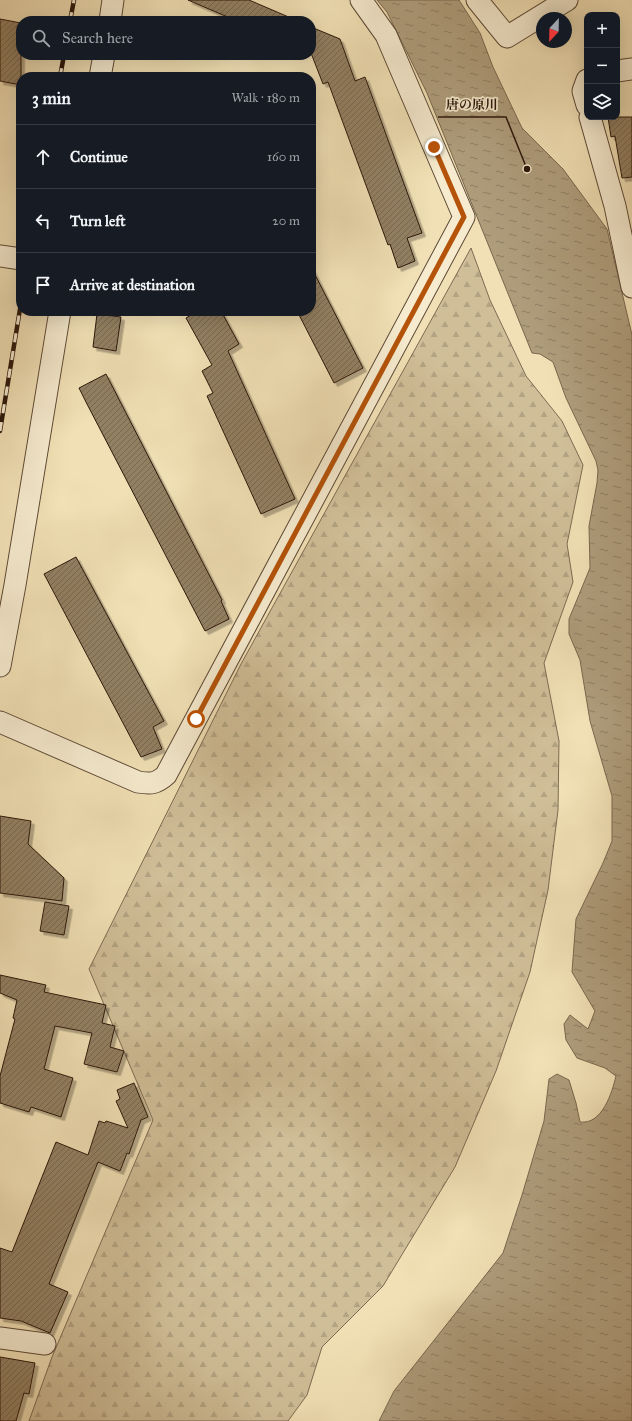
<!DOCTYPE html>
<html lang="en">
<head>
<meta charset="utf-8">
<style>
	body { margin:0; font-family:"IM FELL Great Primer","Noto Serif JP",serif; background:#242831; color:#f1f3f6 }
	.controls { position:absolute; right:12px; top:12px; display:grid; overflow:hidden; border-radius:8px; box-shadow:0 4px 16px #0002 }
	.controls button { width:36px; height:36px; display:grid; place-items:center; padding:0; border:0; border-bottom:1px solid #363941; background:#171b24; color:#f1f3f6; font:20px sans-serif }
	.compass { position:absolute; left:536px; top:12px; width:36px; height:36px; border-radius:50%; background:#171b24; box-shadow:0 4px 16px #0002; rotate:202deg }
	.stop { position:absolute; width:12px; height:12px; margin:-9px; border:3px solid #b45309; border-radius:50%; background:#fff }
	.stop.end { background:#b45309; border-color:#fff; box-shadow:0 1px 4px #0008 }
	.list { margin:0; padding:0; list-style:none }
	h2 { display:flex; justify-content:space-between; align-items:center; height:52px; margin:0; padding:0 16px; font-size:17px }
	h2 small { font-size:13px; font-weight:400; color:#9ea1a6 }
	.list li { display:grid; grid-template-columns:26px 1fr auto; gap:12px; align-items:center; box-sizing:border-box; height:64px; padding:0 16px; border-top:1px solid #363941 }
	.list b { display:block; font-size:15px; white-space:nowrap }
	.list em { font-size:13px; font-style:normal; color:#9ea1a6 }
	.icon { flex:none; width:22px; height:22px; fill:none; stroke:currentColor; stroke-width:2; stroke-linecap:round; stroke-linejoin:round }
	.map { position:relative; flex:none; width:632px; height:1421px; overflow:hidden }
	.search { position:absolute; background:#171b24; box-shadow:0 4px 16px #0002; left:16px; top:16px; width:300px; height:44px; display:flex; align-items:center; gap:10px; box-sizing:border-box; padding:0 14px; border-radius:16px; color:#9ea1a6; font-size:15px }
	.panel { position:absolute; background:#171b24; box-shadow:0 4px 16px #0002; left:16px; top:72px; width:300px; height:244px; border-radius:16px }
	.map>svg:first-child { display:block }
	.forest { fill:url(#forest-firs); stroke:#7e6a52 }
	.water { fill:url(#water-ripples); stroke:#7a674e }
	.building { fill:url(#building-hatch); stroke:#2c170b; filter:url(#shadow) }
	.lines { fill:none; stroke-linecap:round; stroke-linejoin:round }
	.street-casing { stroke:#5d4936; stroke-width:23 }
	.street { stroke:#f6ebcf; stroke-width:21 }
	.rail-casing { stroke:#2c170b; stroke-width:4.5 }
	.rail { stroke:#f6ebcf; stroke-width:3; stroke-dasharray:9; stroke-linecap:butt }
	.route { stroke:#b45309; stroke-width:5 }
	.leader { fill:none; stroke:#2c170b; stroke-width:1.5 }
	.callout-dot { fill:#2c170b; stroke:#f6ebcf; stroke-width:1.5 }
	.callout-label { font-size:13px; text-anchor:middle; font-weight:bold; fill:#2c170b; stroke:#f6ebcf; stroke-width:3.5; stroke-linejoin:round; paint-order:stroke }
</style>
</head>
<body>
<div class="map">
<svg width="632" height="1421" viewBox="0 0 632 1421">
	<defs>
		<pattern id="forest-firs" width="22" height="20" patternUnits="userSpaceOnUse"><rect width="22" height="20" fill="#d0be98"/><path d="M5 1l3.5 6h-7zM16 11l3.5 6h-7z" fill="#b3a382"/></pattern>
		<pattern id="water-ripples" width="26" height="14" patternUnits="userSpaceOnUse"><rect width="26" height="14" fill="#ae9c7b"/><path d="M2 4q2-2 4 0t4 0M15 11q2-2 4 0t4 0" fill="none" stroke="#8e7e63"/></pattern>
		<pattern id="building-hatch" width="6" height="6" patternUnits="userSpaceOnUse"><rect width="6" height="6" fill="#928063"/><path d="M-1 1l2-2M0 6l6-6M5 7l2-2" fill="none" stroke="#776850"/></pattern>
		<filter id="shadow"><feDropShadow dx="3.5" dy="3.5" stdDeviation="0" flood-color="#0004"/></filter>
	</defs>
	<rect width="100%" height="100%" fill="#f1e0b5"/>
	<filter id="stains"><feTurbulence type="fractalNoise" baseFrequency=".005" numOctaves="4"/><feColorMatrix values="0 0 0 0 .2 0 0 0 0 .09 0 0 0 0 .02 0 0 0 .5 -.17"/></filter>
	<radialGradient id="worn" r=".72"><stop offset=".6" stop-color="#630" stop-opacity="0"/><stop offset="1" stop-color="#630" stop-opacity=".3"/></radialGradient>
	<path class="forest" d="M 471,248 L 490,300 L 526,376 L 562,421 L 583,465 L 567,544 L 573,582 L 544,663 L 559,741 L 558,810 L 548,890 L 530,972 L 496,1071 L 455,1167 L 383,1286 L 322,1347 L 307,1395 L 288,1421 L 29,1421 L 52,1357 L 153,1120 L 89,969 L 241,664 Z"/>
	<path class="water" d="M 377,0 L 459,0 L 480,33 L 493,67 L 522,128 L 563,169 L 607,229 L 632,335 L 632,1421 L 379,1421 L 394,1391 L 503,1253 L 522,1195 L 544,1121 L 549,1079 L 557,1074 L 569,1080 L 576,1103 L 580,1122 C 602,1125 612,1093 616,1076 L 605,1068 L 577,1058 L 566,1040 L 564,1024 L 570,1015 L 588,1029 L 595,1011 L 572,972 L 576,919 L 603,863 L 612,841 L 612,796 L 590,721 L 580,660 L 569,634 L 569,619 L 590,568 L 589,526 L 597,483 L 598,470 L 596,461 L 566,398 L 553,362 L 540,354 L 532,353 L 427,93 L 387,12 Z"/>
	<path class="building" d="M 188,0 L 249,0 L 298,21 L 237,21 Z
		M 0,19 L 21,23 L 21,85 L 0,81 Z
		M 311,27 L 340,39 L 355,81 L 365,77 L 422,233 L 407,238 L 415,261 L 398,268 L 390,244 L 388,245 L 328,82 L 323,84 L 311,53 Z
		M 608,117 L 632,117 L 632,177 L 622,178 L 615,136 L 611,137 Z
		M 311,267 L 363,368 L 334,383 L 297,311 L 311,311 Z
		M 198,311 L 221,311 L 239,344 L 228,351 L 295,499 L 261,514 L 207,396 L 213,393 L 202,371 L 212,365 L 186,318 Z
		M 97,314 L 121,317 L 116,351 L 93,347 Z
		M 106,374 L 222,600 L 221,601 L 229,619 L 205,631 L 87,404 L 79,388 Z
		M 76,557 L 164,721 L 153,727 L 162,749 L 141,757 L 44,574 Z
		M 0,816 L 31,821 L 28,844 L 64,878 L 62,901 L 0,893 Z
		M 45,902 L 69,906 L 64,935 L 40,931 Z
		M 0,975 L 46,985 L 44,992 L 106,1005 L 102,1023 L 115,1026 L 110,1047 L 124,1051 L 117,1072 L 84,1064 L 92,1033 L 55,1026 L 44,1069 L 73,1078 L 61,1117 L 31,1107 L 29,1112 L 0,1103 L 0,1076 L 15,1019 L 13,1018 L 17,1000 L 0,993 Z
		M 134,1083 L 148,1117 L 141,1120 L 129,1154 L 127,1153 L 120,1171 L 98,1162 L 49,1284 L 68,1292 L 50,1333 L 21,1321 L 0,1318 L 0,1248 L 12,1252 L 56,1142 L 88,1155 L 99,1121 L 105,1123 L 106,1121 L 128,1128 L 116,1101 L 120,1099 L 117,1090 Z
		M 0,1357 L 35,1363 L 29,1394 L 24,1393 L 16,1421 L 0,1421 Z"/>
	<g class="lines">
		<g class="street-casing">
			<path id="street" d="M 477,0 L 507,37 L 567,0
				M 110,21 L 113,0
				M 617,71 L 632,69
				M 100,77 L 104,55
				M 587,80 L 583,91 L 587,105
				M 590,117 L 615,206 L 632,287
				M 0,256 L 21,259
				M 0,666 L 15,585 L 60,311
				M 0,722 L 138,782 C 151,784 156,784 166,775 L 464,217 L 386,35 L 361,0
				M 0,1338 L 45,1344"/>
		</g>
		<use href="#street" class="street"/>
		<g class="rail-casing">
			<path id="rail" d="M 70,21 L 74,0
				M 60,77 L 64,55
				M 0,431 L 21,303"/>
		</g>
		<use href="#rail" class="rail"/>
	</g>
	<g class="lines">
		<path class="route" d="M 196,719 L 464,217 L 434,147"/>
	</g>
	<path class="leader" d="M527 169L506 117H438"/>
	<circle class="callout-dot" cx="527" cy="169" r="4"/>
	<g class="callout-label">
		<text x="472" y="109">唐の原川</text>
	</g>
	<rect width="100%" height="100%" filter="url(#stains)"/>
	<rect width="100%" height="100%" fill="url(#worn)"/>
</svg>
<div class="controls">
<button>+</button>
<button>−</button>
<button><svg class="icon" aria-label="layers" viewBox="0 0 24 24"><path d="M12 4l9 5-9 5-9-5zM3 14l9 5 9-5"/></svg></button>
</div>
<svg class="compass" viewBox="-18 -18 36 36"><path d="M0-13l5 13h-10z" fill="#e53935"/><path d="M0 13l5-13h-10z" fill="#9ea1a6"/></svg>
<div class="stop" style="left:196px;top:719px"></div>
<div class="stop end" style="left:434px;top:147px"></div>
<div class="search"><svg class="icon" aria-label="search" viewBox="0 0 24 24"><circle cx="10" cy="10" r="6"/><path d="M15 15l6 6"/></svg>Search here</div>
<section class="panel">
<h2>3 min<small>Walk · 180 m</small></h2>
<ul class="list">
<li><svg class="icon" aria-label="ahead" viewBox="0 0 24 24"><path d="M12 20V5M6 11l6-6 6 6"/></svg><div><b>Continue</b></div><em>160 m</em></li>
<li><svg class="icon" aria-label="left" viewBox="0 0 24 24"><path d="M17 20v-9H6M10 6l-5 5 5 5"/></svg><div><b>Turn left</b></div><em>20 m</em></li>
<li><svg class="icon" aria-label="arrive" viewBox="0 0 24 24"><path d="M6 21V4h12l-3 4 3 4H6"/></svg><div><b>Arrive at destination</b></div></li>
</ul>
</section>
</div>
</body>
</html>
